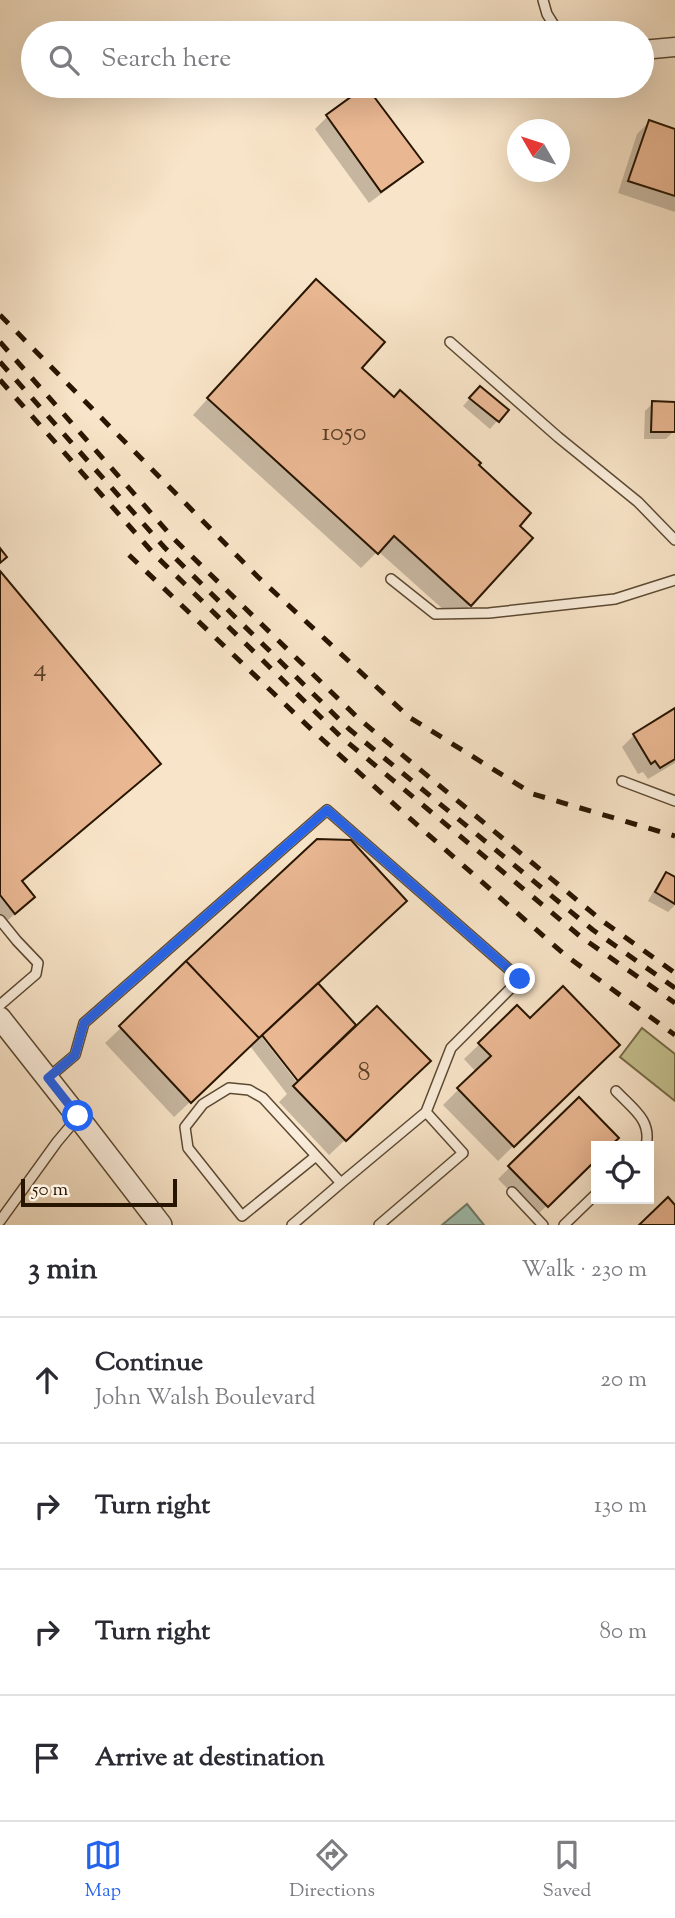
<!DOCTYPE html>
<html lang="en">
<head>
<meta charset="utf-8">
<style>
	body { margin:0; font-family:"Sorts Mill Goudy",serif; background:#f7f7f7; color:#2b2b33 }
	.controls { position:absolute; right:21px; bottom:21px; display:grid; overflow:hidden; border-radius:0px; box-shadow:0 7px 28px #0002 }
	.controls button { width:63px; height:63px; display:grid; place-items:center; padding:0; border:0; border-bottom:2px solid #e1e1e2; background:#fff; color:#2b2b33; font:35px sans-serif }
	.compass { position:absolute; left:507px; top:119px; width:63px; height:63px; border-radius:50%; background:#fff; box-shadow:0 7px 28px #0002; rotate:309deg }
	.scale { position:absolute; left:21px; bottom:18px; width:156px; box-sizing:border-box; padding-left:7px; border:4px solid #281500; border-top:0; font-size:19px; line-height:24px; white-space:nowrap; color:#281500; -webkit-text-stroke:5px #faeddb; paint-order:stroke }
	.stop { position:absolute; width:21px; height:21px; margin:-16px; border:5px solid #2563eb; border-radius:50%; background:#fff }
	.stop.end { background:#2563eb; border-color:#fff; box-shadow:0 2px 7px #0008 }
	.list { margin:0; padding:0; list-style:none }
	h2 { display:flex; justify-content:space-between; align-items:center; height:91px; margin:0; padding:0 28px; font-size:30px }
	h2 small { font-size:23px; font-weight:400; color:#7c7c81 }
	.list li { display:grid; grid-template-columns:46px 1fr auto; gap:21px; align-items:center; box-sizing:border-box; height:126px; padding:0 28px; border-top:2px solid #e1e1e2 }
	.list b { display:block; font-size:26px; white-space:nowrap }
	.list p { margin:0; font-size:23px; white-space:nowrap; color:#7c7c81 }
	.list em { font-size:23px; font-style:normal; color:#7c7c81 }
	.icon { flex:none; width:38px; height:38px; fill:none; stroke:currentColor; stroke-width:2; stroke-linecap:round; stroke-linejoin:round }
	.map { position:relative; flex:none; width:675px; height:1225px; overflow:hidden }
	.search { position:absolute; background:#fff; box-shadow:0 7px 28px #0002; left:21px; right:21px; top:21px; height:77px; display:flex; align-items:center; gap:18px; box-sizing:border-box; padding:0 24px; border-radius:38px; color:#7c7c81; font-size:26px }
	.sheet { height:595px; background:#fff }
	nav { display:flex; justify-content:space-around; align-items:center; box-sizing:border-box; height:98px; border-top:2px solid #e1e1e2; background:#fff; font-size:19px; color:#7c7c81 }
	nav a { display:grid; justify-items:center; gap:4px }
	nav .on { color:#2563eb }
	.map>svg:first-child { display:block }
	.green { fill:#c5c290; stroke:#766c48; stroke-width:2 }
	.water { fill:#9fbfb0; stroke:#6f7b6a; stroke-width:2 }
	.shadow { fill:#0003; fill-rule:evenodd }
	.building { fill:#e9b792; stroke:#281500; stroke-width:2 }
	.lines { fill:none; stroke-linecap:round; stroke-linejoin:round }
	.service-casing { stroke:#5c4932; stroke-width:12 }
	.minor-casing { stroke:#5c4932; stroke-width:21 }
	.tertiary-casing { stroke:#5c4932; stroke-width:24 }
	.service { stroke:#faeddb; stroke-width:9 }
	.minor { stroke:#faeddb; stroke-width:18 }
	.tertiary { stroke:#faeddb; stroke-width:21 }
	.rail { stroke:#281500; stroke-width:5; stroke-dasharray:12 12; stroke-linecap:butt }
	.route { stroke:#2563eb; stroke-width:9 }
	.labels { text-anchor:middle; stroke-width:5; stroke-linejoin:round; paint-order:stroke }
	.number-label { font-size:26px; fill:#583e24 }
</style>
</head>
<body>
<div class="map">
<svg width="675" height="1225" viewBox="0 0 675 1225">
	<rect width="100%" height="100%" fill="#f8e4c8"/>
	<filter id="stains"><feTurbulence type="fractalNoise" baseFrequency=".00286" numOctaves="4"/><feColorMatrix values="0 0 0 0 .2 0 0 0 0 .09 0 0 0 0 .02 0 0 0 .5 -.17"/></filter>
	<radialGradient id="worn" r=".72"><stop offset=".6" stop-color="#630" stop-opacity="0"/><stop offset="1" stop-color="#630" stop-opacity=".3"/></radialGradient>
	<path class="green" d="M 642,1028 L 675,1054 L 675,1101 L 620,1057 Z"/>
	<path class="water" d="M 467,1204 L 484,1225 L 442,1225 Z"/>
	<path class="shadow" d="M 367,88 L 421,162 L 409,173 L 369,203 L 315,129 L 327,117 Z
		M 649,122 L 675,131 L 675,212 L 618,193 L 637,134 Z
		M 300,296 L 359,368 L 393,399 L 476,465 L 518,526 L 470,605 L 455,620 L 378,551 L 361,568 L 193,415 Z
		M 472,396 L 506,411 L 490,429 L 463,406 Z
		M 653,403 L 674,431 L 666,439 L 644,439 L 645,411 Z
		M 0,573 L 159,764 L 143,779 L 21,883 L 17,912 L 0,927 Z
		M 675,710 L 675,763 L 648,779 L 643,772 L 638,774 L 622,747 L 634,735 Z
		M 318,840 L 316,984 L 346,1037 L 413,1077 L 329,1155 L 279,1102 L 287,1094 L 250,1046 L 174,1117 L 105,1043 ZM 263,1034 L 305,1087 L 302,1089 L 261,1036 Z
		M 667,874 L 675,879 L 675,905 L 668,912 L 648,901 L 659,882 Z
		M 517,1008 L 530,1021 L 617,1045 L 498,1161 L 443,1105 L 476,1072 L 464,1059 Z
		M 578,1099 L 616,1138 L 608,1146 L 596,1146 L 596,1158 L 535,1217 L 498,1179 Z"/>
	<path class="building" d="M 366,86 L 423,162 L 381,192 L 326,115 Z
		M 649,120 L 675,129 L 675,196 L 628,181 Z
		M 316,279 L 385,342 L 362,368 L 394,397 L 400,390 L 481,463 L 479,465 L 531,513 L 520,526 L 533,538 L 471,606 L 394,536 L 378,554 L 207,398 Z
		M 480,386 L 509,410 L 499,422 L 469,398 Z
		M 652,401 L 675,402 L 675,432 L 651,432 Z
		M 0,548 L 7,557 L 0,563 Z
		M 0,571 L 161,764 L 22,881 L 35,897 L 15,914 L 0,895 Z
		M 675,708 L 675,759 L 660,768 L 655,761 L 651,764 L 633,734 Z
		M 317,839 L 351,840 L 407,901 L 259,1038 L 186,961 Z
		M 666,872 L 675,877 L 675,904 L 655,892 Z
		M 186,961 L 259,1038 L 191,1103 L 119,1026 Z
		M 318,983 L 356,1025 L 298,1081 L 262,1035 Z
		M 563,986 L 620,1045 L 514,1147 L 457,1088 L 491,1056 L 478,1043 L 517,1005 L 530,1018 Z
		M 377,1006 L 431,1061 L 346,1141 L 293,1086 Z
		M 579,1097 L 619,1138 L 610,1146 L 596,1146 L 596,1160 L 548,1207 L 508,1166 Z
		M 668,1197 L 675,1205 L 675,1225 L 639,1225 Z"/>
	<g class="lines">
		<g class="service-casing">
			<path id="service" d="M 543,0 L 547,14 L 559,33
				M 450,342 L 558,437 L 638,502 L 675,540
				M 391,579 L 435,614 L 489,613 L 615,599 L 675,580
				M 622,781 L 675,801
				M 0,920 L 17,941 L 38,963 L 36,974 L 0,1005
				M 49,1077 L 75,1055 L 84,1023 L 327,810 L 520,979 L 451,1048 L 426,1112
				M 616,1091 C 633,1109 652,1120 646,1146
				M 341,1183 L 426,1112 L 463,1153 L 379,1225
				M 512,1192 L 543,1225
				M 0,1221 L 57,1142 L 78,1117
				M 292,1225 L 341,1183 L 263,1098 L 249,1090 L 229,1088 L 203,1104 L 185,1127 L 188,1148 L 242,1216 L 316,1156
				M 564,1225 L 596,1194"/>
		</g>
		<g class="minor-casing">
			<path id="minor" d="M 642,50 L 675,47"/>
		</g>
		<g class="tertiary-casing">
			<path id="tertiary" d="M 0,1018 L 78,1117 L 161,1225"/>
		</g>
		<use href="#service" class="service"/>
		<use href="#minor" class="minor"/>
		<use href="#tertiary" class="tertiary"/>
		<path class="rail" d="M 0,315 L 258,577 L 409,717 L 533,794 L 675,836
			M 0,342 L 174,539 L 358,718 L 601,920 L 675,973
			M 0,362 L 165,548 L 349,729 L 593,930 L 675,988
			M 0,380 L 154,554 L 340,736 L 581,937 L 675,1003
			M 129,555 L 312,730 L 406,815 L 565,955 L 675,1035"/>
	</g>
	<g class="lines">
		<path class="route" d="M 78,1116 L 48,1078 L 75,1055 L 84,1023 L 327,810 L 520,979"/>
	</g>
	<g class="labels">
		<g class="number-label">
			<text x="344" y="440">1050</text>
			<text x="40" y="676">4</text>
			<text x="364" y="1080">8</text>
		</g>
	</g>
	<rect width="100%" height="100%" filter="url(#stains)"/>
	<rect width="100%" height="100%" fill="url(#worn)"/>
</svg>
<div class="controls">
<button><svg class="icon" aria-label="locate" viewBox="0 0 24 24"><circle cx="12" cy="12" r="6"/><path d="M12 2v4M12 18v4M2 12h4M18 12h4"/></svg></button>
</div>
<svg class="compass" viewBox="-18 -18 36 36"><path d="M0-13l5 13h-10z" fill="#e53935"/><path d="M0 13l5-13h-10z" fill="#7c7c81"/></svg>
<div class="scale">50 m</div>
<div class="stop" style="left:78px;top:1116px"></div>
<div class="stop end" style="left:520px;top:979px"></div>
<div class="search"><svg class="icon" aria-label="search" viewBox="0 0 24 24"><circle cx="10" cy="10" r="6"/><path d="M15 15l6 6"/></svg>Search here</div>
</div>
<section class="sheet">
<h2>3 min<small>Walk · 230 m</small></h2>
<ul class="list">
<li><svg class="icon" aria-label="ahead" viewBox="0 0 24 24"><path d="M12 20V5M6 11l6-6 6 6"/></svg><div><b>Continue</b><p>John Walsh Boulevard</p></div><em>20 m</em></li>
<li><svg class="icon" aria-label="right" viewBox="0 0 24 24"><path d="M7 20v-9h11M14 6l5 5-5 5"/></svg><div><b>Turn right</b></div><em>130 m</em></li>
<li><svg class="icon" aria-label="right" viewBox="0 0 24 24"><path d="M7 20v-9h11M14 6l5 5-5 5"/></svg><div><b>Turn right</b></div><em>80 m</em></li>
<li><svg class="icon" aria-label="arrive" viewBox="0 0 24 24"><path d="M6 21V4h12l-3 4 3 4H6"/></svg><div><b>Arrive at destination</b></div></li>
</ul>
</section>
<nav>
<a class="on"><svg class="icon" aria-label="map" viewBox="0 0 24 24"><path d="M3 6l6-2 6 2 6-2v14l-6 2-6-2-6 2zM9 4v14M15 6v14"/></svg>Map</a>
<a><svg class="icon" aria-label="directions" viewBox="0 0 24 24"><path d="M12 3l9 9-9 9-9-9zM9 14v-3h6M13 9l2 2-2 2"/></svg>Directions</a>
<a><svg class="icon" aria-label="saved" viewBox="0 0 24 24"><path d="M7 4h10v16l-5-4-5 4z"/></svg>Saved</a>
</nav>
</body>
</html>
